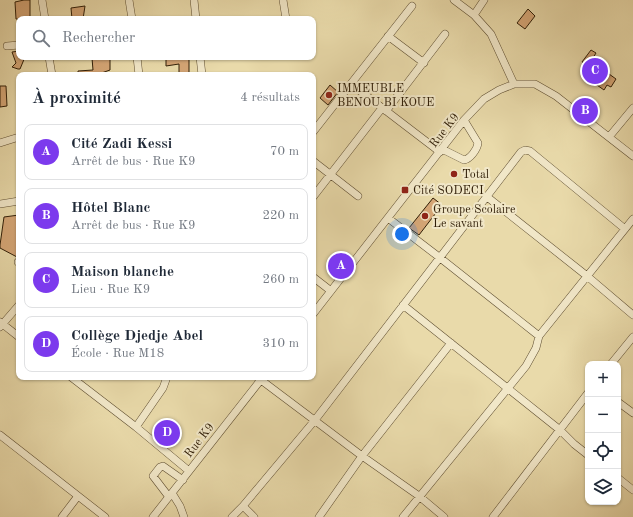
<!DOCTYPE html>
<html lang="fr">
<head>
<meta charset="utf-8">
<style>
	body { margin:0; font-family:"Old Standard TT",serif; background:#f2f2f3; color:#1f2937 }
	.controls { position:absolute; right:12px; bottom:12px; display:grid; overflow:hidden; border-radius:8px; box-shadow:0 1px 3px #0004 }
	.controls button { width:36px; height:36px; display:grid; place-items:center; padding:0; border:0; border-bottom:1px solid #e0e1e3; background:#fff; color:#1f2937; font:20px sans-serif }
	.you { position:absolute; left:402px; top:234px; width:14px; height:14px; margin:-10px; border:3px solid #fff; border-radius:50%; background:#1a73e8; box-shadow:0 0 0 6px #1a73e833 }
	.badge { display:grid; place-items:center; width:26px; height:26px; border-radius:50%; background:#7c3aed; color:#fff; font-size:13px; font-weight:700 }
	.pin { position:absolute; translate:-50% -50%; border:2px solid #fff; box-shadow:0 1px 4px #0006 }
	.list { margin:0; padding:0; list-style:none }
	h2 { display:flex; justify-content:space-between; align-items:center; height:52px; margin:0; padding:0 16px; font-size:17px }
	h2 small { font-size:13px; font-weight:400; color:#747a83 }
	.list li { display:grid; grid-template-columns:26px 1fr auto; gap:12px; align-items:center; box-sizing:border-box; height:56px; margin:0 8px 8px; padding:0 8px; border:1px solid #e0e1e3; border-radius:8px }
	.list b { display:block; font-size:15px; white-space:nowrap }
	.list p { margin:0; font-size:13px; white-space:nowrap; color:#747a83 }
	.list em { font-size:13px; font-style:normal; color:#747a83 }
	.icon { flex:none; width:22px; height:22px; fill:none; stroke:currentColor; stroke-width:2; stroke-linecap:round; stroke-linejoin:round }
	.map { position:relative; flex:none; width:633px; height:517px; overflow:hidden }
	.search { position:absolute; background:#fff; box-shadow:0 1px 3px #0004; left:16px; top:16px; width:300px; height:44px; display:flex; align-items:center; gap:10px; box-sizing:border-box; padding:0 14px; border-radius:8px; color:#747a83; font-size:15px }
	.panel { position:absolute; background:#fff; box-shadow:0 1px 3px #0004; left:16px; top:72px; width:300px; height:308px; border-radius:8px }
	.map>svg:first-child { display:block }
	.building { fill:#d5a676; stroke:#301e07 }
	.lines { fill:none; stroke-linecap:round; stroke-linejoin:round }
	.minor-casing { stroke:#5e4d30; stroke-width:8 }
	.minor { stroke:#f1e7c8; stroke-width:7 }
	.poi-dot { fill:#8f2418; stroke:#f1e7c8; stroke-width:1.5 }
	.labels { text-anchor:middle; stroke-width:4; stroke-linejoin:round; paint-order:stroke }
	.poi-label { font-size:12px; fill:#301e07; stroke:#f1e7c8; text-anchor:start }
	.street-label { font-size:12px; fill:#301e07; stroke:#f1e7c8 }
</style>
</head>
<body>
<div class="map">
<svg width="633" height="517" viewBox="0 0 633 517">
	<rect width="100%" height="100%" fill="#e9daaa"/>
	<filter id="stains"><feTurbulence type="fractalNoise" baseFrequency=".005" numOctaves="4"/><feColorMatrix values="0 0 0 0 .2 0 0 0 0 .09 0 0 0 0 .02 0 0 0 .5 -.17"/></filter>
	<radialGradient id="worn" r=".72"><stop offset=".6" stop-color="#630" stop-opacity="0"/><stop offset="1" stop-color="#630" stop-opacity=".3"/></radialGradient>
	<path class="building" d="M 24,0 L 30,0 L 30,19 L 16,19 L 15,2 Z
		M 85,6 L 83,19 L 72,19 L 71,8 Z
		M 528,9 L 535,16 L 525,29 L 517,23 Z
		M 591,50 L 596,53 L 591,61 L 616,79 L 611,87 L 607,85 L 604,90 L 587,78 L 589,74 L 582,69 L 585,64 L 582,62 Z
		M 19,51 L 19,57 L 25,57 L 20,69 L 18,69 L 12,67 L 16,63 L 12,52 Z
		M 101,57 L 110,57 L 110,70 L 96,75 L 78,75 L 78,71 L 93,70 L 92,58 Z
		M 166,57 L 189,57 L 189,75 L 179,75 L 179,64 L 166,66 Z
		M 330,85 L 338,92 L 328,105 L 320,98 Z
		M 0,86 L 6,86 L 7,106 L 0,107 Z
		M 433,198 L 442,205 L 419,235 L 409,228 Z
		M 19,215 L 19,257 L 17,257 L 0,248 L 0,245 L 4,217 Z"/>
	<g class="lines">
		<g class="minor-casing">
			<path id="minor" d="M 42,0 L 45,19
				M 129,0 L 132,19
				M 194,0 L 196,19
				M 283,0 L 286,19
				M 454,0 L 474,15 L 491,34 L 514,84
				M 474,15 L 484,0
				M 388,36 L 424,63
				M 7,46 L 19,45
				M 49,57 L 52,75
				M 137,57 L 139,75
				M 200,57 L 202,75
				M 351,84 L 440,152
				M 386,111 L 445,34
				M 313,132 L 412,6
				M 609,137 L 633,108
				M 0,143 L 19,137
				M 442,149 L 464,160 C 470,159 477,150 478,143 L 464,120
				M 313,161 L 358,196
				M 486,196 L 587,276 L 633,315
				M 313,197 L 382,108
				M 0,204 L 19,201
				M 388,218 L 439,257 L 539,336
				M 18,262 L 19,262
				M 313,277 L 331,291
				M 403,305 L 560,430 L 574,444 L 588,455
				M 313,314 L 464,120 L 484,99 L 499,90 L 514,84 L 535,84 L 556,96 L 633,156
				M 0,322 L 19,337
				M 0,327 L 19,305
				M 611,364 L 633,337
				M 71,377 L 136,427 L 189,471
				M 257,377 L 362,456 L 419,496 L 444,517
				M 618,402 L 633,413
				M 136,427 L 163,388 L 167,377
				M 0,435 L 105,517
				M 618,478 L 633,490
				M 172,493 L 180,506 L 184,517
				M 169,497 L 153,476 L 160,467 L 163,466 L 183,480
				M 62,517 L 78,496
				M 153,517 L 263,377
				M 232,517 L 243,506
				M 254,517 L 243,506 L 315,420 L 521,152 L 525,150 L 530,151 L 625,229
				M 319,517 L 362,456 L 451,343
				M 403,517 L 526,366 L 536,348 L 539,336 L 633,219
				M 493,517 L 588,393"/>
		</g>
		<use href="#minor" class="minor"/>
	</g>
	<g class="poi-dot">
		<circle cx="329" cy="95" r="4"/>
		<circle cx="454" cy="174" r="4"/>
		<rect x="401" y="186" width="8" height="8" rx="2"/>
		<circle cx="425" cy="216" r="4"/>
	</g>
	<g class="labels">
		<g class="poi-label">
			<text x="337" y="92">IMMEUBLE<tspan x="337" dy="14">BENOU BI KOUE</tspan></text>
			<text x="462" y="178">Total</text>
			<text x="413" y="194">Cité SODECI</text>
			<text x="433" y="213">Groupe Scolaire<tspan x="433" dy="14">Le savant</tspan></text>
		</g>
		<g class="street-label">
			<text transform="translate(444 130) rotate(-52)" y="4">Rue K9</text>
			<text transform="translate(199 440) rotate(-52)" y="4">Rue K9</text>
		</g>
	</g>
	<rect width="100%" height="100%" filter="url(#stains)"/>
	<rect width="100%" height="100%" fill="url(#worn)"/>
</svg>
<div class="controls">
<button>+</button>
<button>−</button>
<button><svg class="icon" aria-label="locate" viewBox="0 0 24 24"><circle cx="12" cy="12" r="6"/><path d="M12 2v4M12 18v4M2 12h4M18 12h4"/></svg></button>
<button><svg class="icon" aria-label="layers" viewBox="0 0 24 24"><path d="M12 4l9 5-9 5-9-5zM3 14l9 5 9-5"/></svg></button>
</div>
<div class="you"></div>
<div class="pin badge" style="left:341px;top:266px">A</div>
<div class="pin badge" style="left:585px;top:111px">B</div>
<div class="pin badge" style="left:595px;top:71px">C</div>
<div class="pin badge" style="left:167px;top:433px">D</div>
<div class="search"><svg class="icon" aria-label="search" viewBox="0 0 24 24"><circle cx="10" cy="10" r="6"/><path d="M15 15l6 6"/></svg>Rechercher</div>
<section class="panel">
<h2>À proximité<small>4 résultats</small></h2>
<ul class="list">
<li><span class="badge">A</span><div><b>Cité Zadi Kessi</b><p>Arrêt de bus · Rue K9</p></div><em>70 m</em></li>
<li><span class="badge">B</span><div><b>Hôtel Blanc</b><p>Arrêt de bus · Rue K9</p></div><em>220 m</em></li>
<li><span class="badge">C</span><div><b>Maison blanche</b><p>Lieu · Rue K9</p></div><em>260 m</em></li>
<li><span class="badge">D</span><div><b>Collège Djedje Abel</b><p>École · Rue M18</p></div><em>310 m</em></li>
</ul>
</section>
</div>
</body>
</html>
